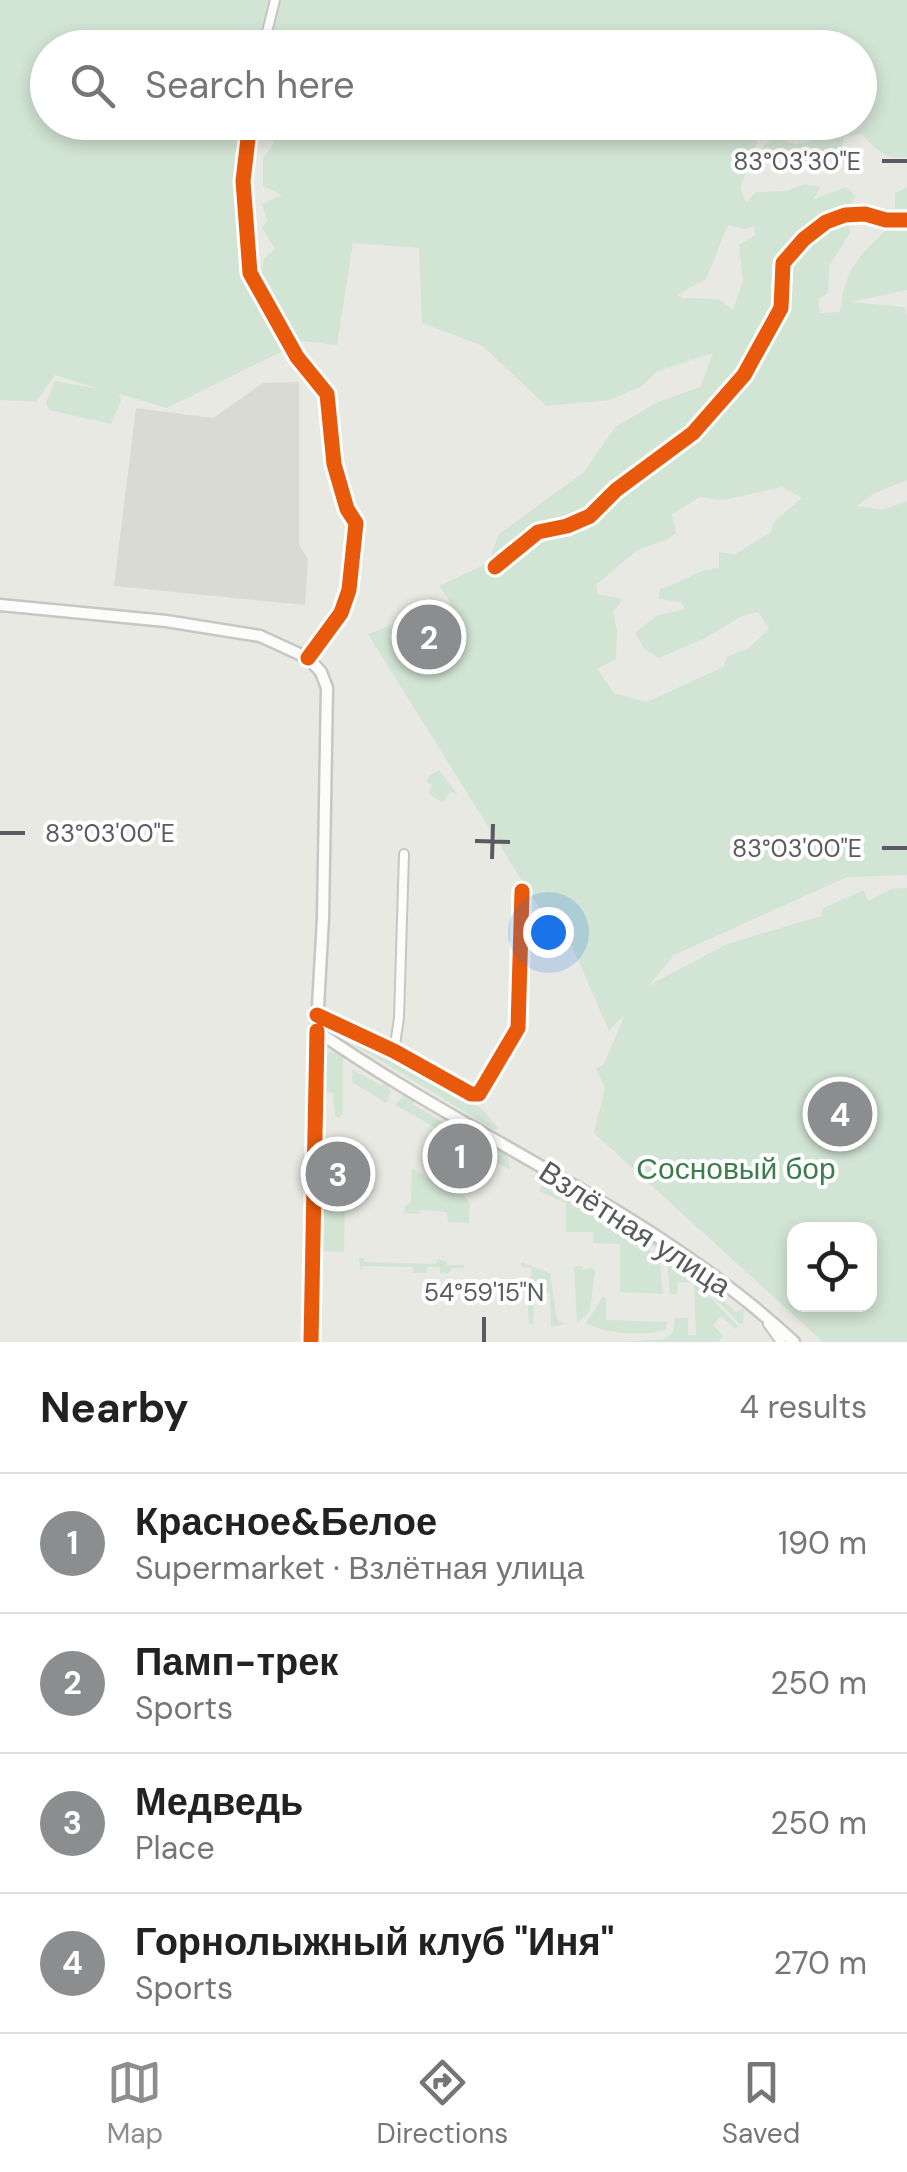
<!DOCTYPE html>
<html lang="en">
<head>
<meta charset="utf-8">
<style>
	body { margin:0; font-family:"DM Sans",sans-serif; background:#f2f2f2; color:#222 }
	.controls { position:absolute; right:30px; bottom:30px; display:grid; overflow:hidden; border-radius:20px; box-shadow:0 5px 15px #0003 }
	.controls button { width:90px; height:90px; display:grid; place-items:center; padding:0; border:0; border-bottom:2px solid #e0e0e0; background:#fff; color:#222; font:50px sans-serif }
	.you { position:absolute; left:548px; top:932px; width:35px; height:35px; margin:-25px; border:8px solid #fff; border-radius:50%; background:#1a73e8; box-shadow:0 0 0 15px #1a73e833 }
	.badge { display:grid; place-items:center; width:65px; height:65px; border-radius:50%; background:#8c8d8e; color:#fff; font-size:32px; font-weight:700 }
	.pin { position:absolute; translate:-50% -50%; border:5px solid #fff; box-shadow:0 2px 10px #0006 }
	.list { margin:0; padding:0; list-style:none }
	h2 { display:flex; justify-content:space-between; align-items:center; height:130px; margin:0; padding:0 40px; font-size:42px }
	h2 small { font-size:32px; font-weight:400; color:#767676 }
	.list li { display:grid; grid-template-columns:65px 1fr auto; gap:30px; align-items:center; box-sizing:border-box; height:140px; padding:0 40px; border-top:2px solid #e0e0e0 }
	.list b { display:block; font-size:38px; white-space:nowrap }
	.list p { margin:0; font-size:32px; white-space:nowrap; color:#767676 }
	.list em { font-size:32px; font-style:normal; color:#767676 }
	.icon { flex:none; width:55px; height:55px; fill:none; stroke:currentColor; stroke-width:2; stroke-linecap:round; stroke-linejoin:round }
	.map { position:relative; flex:none; width:907px; height:1342px; overflow:hidden }
	.search { position:absolute; background:#fff; box-shadow:0 5px 15px #0003; left:30px; right:30px; top:30px; height:110px; display:flex; align-items:center; gap:25px; box-sizing:border-box; padding:0 35px; border-radius:55px; color:#767676; font-size:38px }
	.sheet { height:690px; background:#fff }
	nav { display:flex; justify-content:space-around; align-items:center; box-sizing:border-box; height:140px; border-top:2px solid #e0e0e0; background:#fff; font-size:28px; color:#767676 }
	nav a { display:grid; justify-items:center; gap:5px }
	nav .on { color:#8c8d8e }
	.map>svg:first-child { display:block }
	.industrial { fill:#dadad4 }
	.green { fill:#d2e4d3; fill-rule:evenodd }
	.lines { fill:none; stroke-linecap:round; stroke-linejoin:round }
	.street-casing { stroke:#c6c6c3; stroke-width:12 }
	.secondary-casing { stroke:#c6c6c5; stroke-width:15 }
	.street { stroke:#fcfcfb; stroke-width:8 }
	.secondary { stroke:#fcfcfb; stroke-width:10 }
	.cycleway-casing { stroke:#fff; stroke-width:21 }
	.cycleway { stroke:#e8590c; stroke-width:15 }
	.ticks { fill:none; stroke:#5a5b60; stroke-width:4 }
	.labels { text-anchor:middle; stroke-width:8; stroke-linejoin:round; paint-order:stroke }
	.park-label { font-size:30px; fill:#3c7d4b; stroke:#fff }
	.street-label { font-size:30px; fill:#5a5b60; stroke:#fff }
	.ticks-label { font-size:25px; text-anchor:middle; fill:#5a5b60; stroke:#fff; stroke-width:8; stroke-linejoin:round; paint-order:stroke }
</style>
</head>
<body>
<div class="map">
<svg width="907" height="1342" viewBox="0 0 907 1342">
	<rect width="100%" height="100%" fill="#e9e9e3"/>
	<path class="industrial" d="M 299,382 L 299,545 L 308,559 L 305,605 L 114,586 L 136,408 L 213,418 L 263,383 Z"/>
	<path class="green" d="M 0,0 L 907,0 L 907,157 C 887,161 874,149 862,134 L 844,137 L 842,148 L 793,170 L 784,169 L 787,162 L 781,158 L 764,162 L 763,145 L 776,138 L 795,144 L 810,142 L 820,123 L 860,122 L 860,48 L 48,48 L 48,122 L 245,123 L 238,164 L 251,282 L 261,280 L 264,258 L 275,249 L 262,228 L 267,221 L 262,204 L 282,195 L 263,186 L 263,158 L 274,143 L 267,128 L 252,131 L 248,123 L 738,122 L 762,129 L 740,188 L 746,203 L 756,192 L 787,191 L 804,184 L 820,187 L 813,200 L 846,187 L 856,196 L 848,207 L 822,211 L 824,219 L 848,219 L 850,233 L 829,266 L 828,293 L 818,299 L 820,313 L 840,312 C 846,260 866,251 899,218 L 895,210 L 895,193 L 907,187 L 907,290 L 850,302 L 905,307 L 907,317 L 907,480 L 873,494 L 857,506 L 882,510 L 907,501 L 907,875 L 847,877 L 674,955 L 648,986 L 727,944 L 821,916 L 823,908 L 864,890 L 868,901 L 891,889 L 907,888 L 907,1342 L 823,1342 L 594,1133 L 605,1088 L 596,1069 L 604,1064 L 625,1014 L 609,1031 L 572,946 L 534,900 L 368,634 L 451,603 L 439,586 L 488,563 L 499,534 L 584,472 L 615,427 L 658,402 L 700,387 L 713,353 L 656,372 L 642,386 L 610,400 L 546,406 L 483,346 L 422,323 L 419,248 L 353,243 L 337,345 L 303,341 L 167,408 L 119,394 L 121,401 L 111,424 L 50,410 L 46,404 L 55,381 L 99,389 L 55,375 L 36,402 L 0,400 ZM 728,225 L 745,229 L 754,226 L 755,235 L 739,245 L 743,281 L 733,310 L 719,299 L 684,298 L 677,295 L 706,279 ZM 706,425 L 704,432 L 643,476 L 594,519 L 539,540 L 531,533 L 581,516 L 693,430 ZM 782,487 L 802,498 L 775,521 L 770,533 L 735,554 L 719,552 L 719,568 C 697,569 682,583 660,589 L 659,599 L 681,602 L 685,609 L 656,616 L 635,633 L 644,649 L 659,658 L 705,638 L 742,616 L 758,612 L 769,629 L 749,648 L 728,656 L 723,667 L 647,702 L 614,693 L 597,669 L 616,659 L 617,629 L 613,612 L 623,599 L 598,594 L 596,585 L 637,550 L 666,540 L 676,533 L 672,514 L 700,497 L 722,500 ZM 794,1230 L 870,1230 L 870,1304 L 794,1304 Z
		M 439,770 L 458,795 L 450,791 L 443,803 L 429,794 L 432,785 L 426,782 L 429,776 Z
		M 333,1026 L 482,1109 L 499,1129 L 495,1130 L 340,1036 Z
		M 329,1052 L 343,1055 L 343,1112 L 340,1117 L 335,1117 L 333,1093 L 324,1091 L 324,1068 L 320,1063 Z
		M 352,1069 L 382,1086 L 386,1081 L 391,1092 L 386,1103 L 352,1082 Z
		M 405,1094 L 415,1098 L 413,1104 L 466,1136 L 467,1145 L 395,1105 Z
		M 485,1137 L 491,1139 L 490,1146 L 502,1152 L 507,1149 L 510,1170 L 478,1151 L 480,1140 Z
		M 332,1140 L 346,1143 L 346,1187 L 323,1187 L 325,1148 Z
		M 412,1169 L 436,1182 L 435,1185 L 438,1183 L 465,1196 L 470,1203 L 469,1223 L 448,1222 L 447,1212 L 420,1210 L 419,1214 L 404,1213 L 405,1206 L 411,1202 Z
		M 548,1179 L 654,1240 L 660,1250 L 543,1182 Z
		M 542,1185 L 659,1256 L 663,1294 L 620,1292 L 620,1244 L 593,1243 L 593,1232 L 566,1232 L 566,1203 L 539,1191 Z
		M 323,1206 L 345,1206 L 344,1252 L 317,1251 L 316,1244 L 320,1243 Z
		M 671,1249 L 679,1253 L 679,1261 L 736,1312 L 744,1309 L 743,1323 L 740,1324 L 698,1281 L 668,1258 Z
		M 359,1258 L 364,1258 L 364,1262 L 436,1264 L 437,1259 L 446,1261 L 447,1265 L 464,1265 L 464,1268 L 452,1268 L 448,1274 L 440,1273 L 440,1267 L 428,1267 L 427,1273 L 413,1273 L 412,1267 L 362,1266 L 361,1273 Z
		M 521,1262 L 550,1273 L 557,1320 L 566,1324 L 551,1327 L 550,1293 L 534,1292 L 533,1324 L 529,1324 L 526,1280 L 531,1280 L 532,1268 L 521,1267 Z
		M 667,1262 L 699,1285 L 738,1326 L 735,1329 L 721,1316 L 713,1325 L 723,1336 L 719,1342 L 625,1342 L 666,1339 L 673,1332 L 675,1318 L 688,1318 L 688,1335 L 696,1335 L 694,1283 L 678,1282 L 677,1294 L 670,1294 Z
		M 574,1266 L 582,1266 L 583,1270 L 592,1267 L 595,1271 L 590,1311 L 577,1323 Z
		M 603,1297 L 606,1298 L 606,1320 L 667,1322 L 666,1329 C 645,1337 604,1334 586,1323 Z"/>
	<g class="lines">
		<g class="street-casing">
			<path id="street" d="M 263,48 L 275,0
				M 250,122 L 243,181 L 250,273 L 297,357 L 327,394 L 334,464 L 347,509 L 356,523 L 349,590 L 341,613 L 308,658
				M 317,1015 L 394,1051 L 471,1094 L 479,1094 L 518,1028 L 522,891
				M 394,1051 L 399,1018 L 404,854
				M 768,1324 L 781,1342"/>
		</g>
		<g class="secondary-casing">
			<path id="secondary" d="M 0,605 L 166,621 L 260,636 L 308,658 L 321,672 L 327,688 L 323,918 L 315,1060 L 311,1342
				M 317,1031 C 472,1139 655,1212 794,1342"/>
		</g>
		<use href="#street" class="street"/>
		<use href="#secondary" class="secondary"/>
		<g class="cycleway-casing">
			<path id="cycleway" d="M 250,122 L 243,181 L 250,273 L 297,357 L 327,394 L 334,464 L 347,509 L 356,523 L 349,590 L 341,613 L 308,658
				M 495,567 L 538,532 L 567,526 L 590,516 L 616,490 L 693,433 L 744,375 L 781,308 L 783,263 L 804,239 L 826,222 L 845,215 L 865,214 L 886,220 L 907,220
				M 317,1015 L 394,1051 L 471,1094 L 479,1094 L 518,1028 L 522,891
				M 311,1342 L 317,1031"/>
		</g>
		<use href="#cycleway" class="cycleway"/>
	</g>
	<path class="ticks" d="M 882,161 L 907,161M 0,833 L 25,833M 475,841 L 510,842M 882,848 L 907,848M 492,859 L 493,824M 484,1342 L 484,1317"/>
	<g class="labels">
		<g class="park-label">
			<text x="736" y="1179">Сосновый бор</text>
		</g>
		<g class="street-label">
			<text transform="translate(635 1229) rotate(33)" y="10">Взлётная улица</text>
		</g>
	</g>
	<g class="ticks-label">
		<text x="797" y="170">83°03'30"E</text>
		<text x="110" y="842">83°03'00"E</text>
		<text x="797" y="857">83°03'00"E</text>
		<text x="484" y="1301">54°59'15"N</text>
	</g>
</svg>
<div class="controls">
<button><svg class="icon" aria-label="locate" viewBox="0 0 24 24"><circle cx="12" cy="12" r="6"/><path d="M12 2v4M12 18v4M2 12h4M18 12h4"/></svg></button>
</div>
<div class="you"></div>
<div class="pin badge" style="left:460px;top:1156px">1</div>
<div class="pin badge" style="left:429px;top:637px">2</div>
<div class="pin badge" style="left:338px;top:1174px">3</div>
<div class="pin badge" style="left:840px;top:1114px">4</div>
<div class="search"><svg class="icon" aria-label="search" viewBox="0 0 24 24"><circle cx="10" cy="10" r="6"/><path d="M15 15l6 6"/></svg>Search here</div>
</div>
<section class="sheet">
<h2>Nearby<small>4 results</small></h2>
<ul class="list">
<li><span class="badge">1</span><div><b>Красное&amp;Белое</b><p>Supermarket · Взлётная улица</p></div><em>190 m</em></li>
<li><span class="badge">2</span><div><b>Памп-трек</b><p>Sports</p></div><em>250 m</em></li>
<li><span class="badge">3</span><div><b>Медведь</b><p>Place</p></div><em>250 m</em></li>
<li><span class="badge">4</span><div><b>Горнолыжный клуб &quot;Иня&quot;</b><p>Sports</p></div><em>270 m</em></li>
</ul>
</section>
<nav>
<a class="on"><svg class="icon" aria-label="map" viewBox="0 0 24 24"><path d="M3 6l6-2 6 2 6-2v14l-6 2-6-2-6 2zM9 4v14M15 6v14"/></svg>Map</a>
<a><svg class="icon" aria-label="directions" viewBox="0 0 24 24"><path d="M12 3l9 9-9 9-9-9zM9 14v-3h6M13 9l2 2-2 2"/></svg>Directions</a>
<a><svg class="icon" aria-label="saved" viewBox="0 0 24 24"><path d="M7 4h10v16l-5-4-5 4z"/></svg>Saved</a>
</nav>
</body>
</html>
